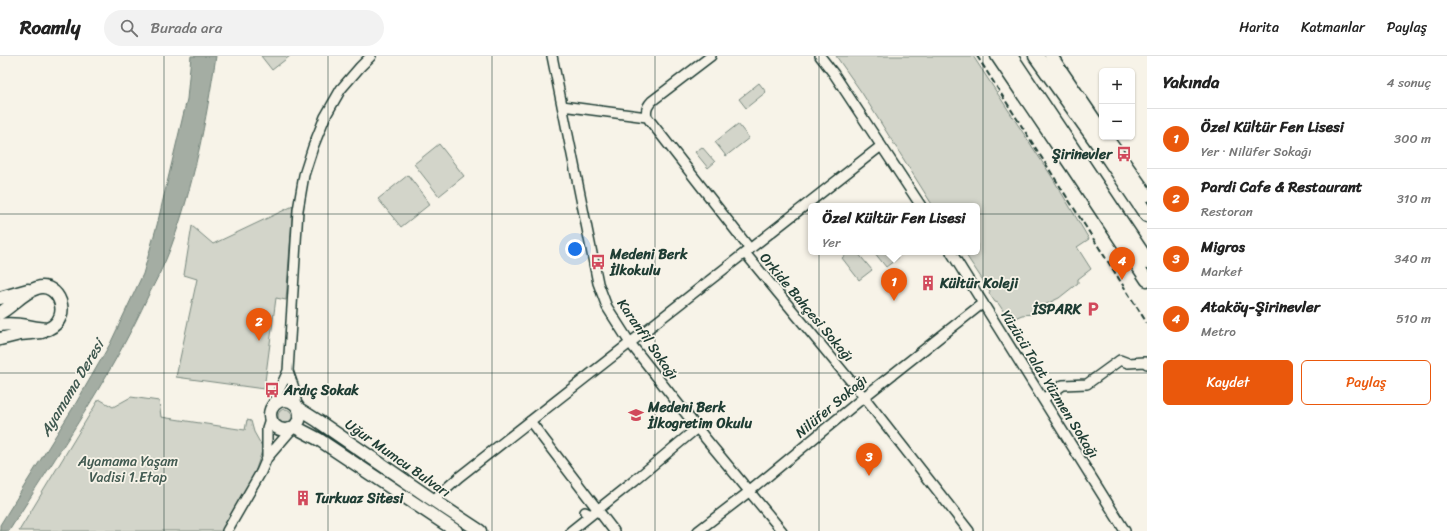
<!DOCTYPE html>
<html lang="tr">
<head>
<meta charset="utf-8">
<style>
	body { margin:0; font-family:Sriracha,sans-serif; background:#f2f2f2; color:#222 }
	.controls { position:absolute; right:12px; top:12px; display:grid; overflow:hidden; border-radius:6px; box-shadow:0 1px 3px #0004 }
	.controls button { width:36px; height:36px; display:grid; place-items:center; padding:0; border:0; border-bottom:1px solid #e0e0e0; background:#fff; color:#222; font:20px sans-serif }
	.you { position:absolute; left:575px; top:193px; width:14px; height:14px; margin:-10px; border:3px solid #fff; border-radius:50%; background:#1a73e8; box-shadow:0 0 0 6px #1a73e833 }
	.badge { display:grid; place-items:center; width:26px; height:26px; border-radius:50%; background:#ea580c; color:#fff; font-size:13px; font-weight:700 }
	.pin { position:absolute; translate:-50% -33px; filter:drop-shadow(0 1px 2px #0008) }
	.pin::after { content:''; position:absolute; top:21px; width:14px; height:12px; background:inherit; clip-path:polygon(0 0,100% 0,50% 100%) }
	.popup { position:absolute; left:808px; top:147px; width:172px; height:52px; box-sizing:border-box; display:grid; place-content:center; border-radius:6px; background:#fff; filter:drop-shadow(0 1px 3px #0005); font-size:13px; white-space:nowrap; color:#767676 }
	.popup b { font-size:15px; color:#222 }
	.popup::after { content:''; position:absolute; left:50%; top:100%; margin-left:-8px; border:8px solid transparent; border-top-color:#fff }
	.list { margin:0; padding:0; list-style:none }
	h2 { display:flex; justify-content:space-between; align-items:center; height:52px; margin:0; padding:0 16px; font-size:17px }
	h2 small { font-size:13px; font-weight:400; color:#767676 }
	.list li { display:grid; grid-template-columns:26px 1fr auto; gap:12px; align-items:center; box-sizing:border-box; height:60px; padding:0 16px; border-top:1px solid #e0e0e0 }
	.list b { display:block; font-size:15px; white-space:nowrap }
	.list p { margin:0; font-size:13px; white-space:nowrap; color:#767676 }
	.list em { font-size:13px; font-style:normal; color:#767676 }
	.actions { display:flex; gap:8px; padding:12px 16px }
	.actions a { flex:1; padding:9px 0; border:1px solid #ea580c; border-radius:6px; text-align:center; font-size:14px; color:#ea580c }
	.actions .main { background:#ea580c; color:#fff }
	.icon { flex:none; width:22px; height:22px; fill:none; stroke:currentColor; stroke-width:2; stroke-linecap:round; stroke-linejoin:round }
	.map { position:relative; flex:none; width:1147px; height:475px; overflow:hidden }
	header { display:flex; align-items:center; gap:24px; box-sizing:border-box; height:56px; padding:0 20px; background:#fff; border-bottom:1px solid #e0e0e0 }
	header strong { font-size:19px }
	nav { display:flex; gap:22px; margin-inline-start:auto; font-size:14px }
	.search { width:280px; height:36px; background:#f2f2f2; display:flex; align-items:center; gap:10px; box-sizing:border-box; padding:0 14px; border-radius:22px; color:#767676; font-size:15px }
	main { display:flex }
	aside { flex:1; background:#fff }
	.map>svg:first-child { display:block }
	.green { fill:#d3d5ca; stroke:#79897f }
	.water { fill:#a4ada3; stroke:#6f8077 }
	.lines { fill:none; stroke-linecap:round; stroke-linejoin:round }
	.minor-casing { stroke:#1f3d34; stroke-width:12 }
	.major-casing { stroke:#1f3d34; stroke-width:15 }
	.highway-casing { stroke:#1f3d34; stroke-width:17 }
	.minor { stroke:#f7f3e8; stroke-width:9 }
	.major { stroke:#f7f3e8; stroke-width:12 }
	.highway { stroke:#f7f3e8; stroke-width:14 }
	.rail { stroke:#1f3d34; stroke-width:2; stroke-dasharray:6 3; stroke-linecap:butt }
	.grid { fill:none; stroke:#1f3d34; stroke-width:1; stroke-opacity:0.55 }
	.labels { text-anchor:middle; stroke-width:3.5; stroke-linejoin:round; paint-order:stroke }
	.poi-label { font-size:14px; font-weight:bold; fill:#1f3d34; stroke:#f7f3e8; text-anchor:start }
	.street-label { font-size:14px; fill:#1f3d34; stroke:#f7f3e8 }
	.park-label { font-size:14px; fill:#435b52; stroke:#f7f3e8 }
	.water-label { font-size:15px; font-style:italic; fill:#405950; stroke:#f7f3e8 }
</style>
</head>
<body>
<header>
<strong>Roamly</strong>
<div class="search"><svg class="icon" aria-label="search" viewBox="0 0 24 24"><circle cx="10" cy="10" r="6"/><path d="M15 15l6 6"/></svg>Burada ara</div>
<nav><a>Harita</a><a>Katmanlar</a><a>Paylaş</a></nav>
</header>
<main>
<div class="map">
<svg width="1147" height="475" viewBox="0 0 1147 475">
	<rect width="100%" height="100%" fill="#f7f3e8"/>
	<filter id="ink" filterUnits="userSpaceOnUse"><feTurbulence type="fractalNoise" baseFrequency=".025" numOctaves="2"/><feDisplacementMap in="SourceGraphic" scale="8" xChannelSelector="R" yChannelSelector="G"/><feConvolveMatrix kernelMatrix="1 2 1 2 8 2 1 2 1" color-interpolation-filters="sRGB"/></filter>
	<g filter="url(#ink)">
		<path class="green" d="M 261,0 L 290,0 L 272,14 Z
			M 836,0 L 973,0 L 1052,121 L 1089,183 L 1077,191 L 1091,213 L 1078,223 L 1078,227 L 1059,242 L 1038,252 L 1033,258 L 1022,259 L 1015,262 L 1006,259 L 998,247 L 995,246 L 989,237 L 990,235 L 988,232 L 986,233 L 984,227 L 984,226 L 964,196 L 977,196 L 977,150 L 933,150 L 862,37 Z
			M 759,27 L 766,36 L 746,52 L 739,43 Z
			M 738,68 L 749,82 L 726,100 L 715,86 Z
			M 439,88 L 464,120 L 439,140 L 414,108 Z
			M 702,91 L 715,106 L 708,112 L 695,96 Z
			M 408,119 L 430,148 L 401,171 L 378,143 Z
			M 293,150 L 286,244 L 276,242 L 264,333 L 176,321 L 197,223 L 184,219 L 192,170 L 213,188 Z
			M 849,196 L 857,196 L 872,214 L 859,224 L 842,202 Z
			M 874,196 L 894,196 L 898,202 L 886,211 Z
			M 131,341 L 159,345 L 161,361 L 245,374 L 247,364 L 251,365 L 254,376 L 263,392 L 253,422 L 223,475 L 19,475 L 99,343 L 113,351 Z
			M278 360a7 7 0 1 1 14 0a7 7 0 1 1-14 0Z"/>
		<path class="water" d="M 191,0 L 216,0 C 206,65 194,129 171,191 C 165,207 157,223 149,238 C 111,321 58,397 9,475 L 0,475 L 0,469 L 76,347 L 110,288 L 143,218 L 157,169 L 187,43 Z"/>
		<g class="lines">
			<g class="minor-casing">
				<path id="minor" d="M 552,0 L 598,227 L 607,251 L 630,287 L 706,383 L 782,475
					M 711,0 L 652,45 C 648,49 645,54 647,61 L 750,193
					M 820,0 L 834,18 L 921,150
					M 562,50 L 647,61
					M 951,196 L 1125,475
					M 745,197 L 864,341 L 969,475
					M 288,315 L 294,332 L 297,350
					M 1043,343 L 1063,329 L 1087,328 L 1120,304 L 1128,307 L 1145,306 L 1147,308
					M 271,352 L 288,315 L 298,154 L 304,119 L 313,91 L 325,61 L 341,33 L 360,11 L 371,0
					M 270,363 L 267,372 L 267,402 L 292,373
					M 530,365 L 614,475
					M 433,444 L 459,421 L 881,90
					M 591,459 L 635,424 L 697,372
					M 227,475 L 261,416 L 267,402
					M 571,475 L 591,459 L 585,456
					M 698,475 L 750,435 L 864,341 L 983,247"/>
			</g>
			<g class="major-casing">
				<path id="major" d="M 997,0 L 1072,111 L 1147,224
					M 1051,0 L 1102,75
					M 1106,81 L 1147,139
					M 0,242 L 28,234
					M 0,257 C 13,250 23,236 37,232 C 58,225 74,261 48,273 C 31,272 18,266 0,269
					M 0,283 L 20,278 L 42,276
					M270 359a15 15 0 1 1 30 0a15 15 0 1 1-30 0Z
					M 299,353 L 318,365 L 433,444 L 480,475
					M 295,371 L 318,383 L 456,475"/>
			</g>
			<g class="highway-casing">
				<path id="highway" d="M 1010,0 L 1147,205
					M 1036,0 L 1110,104 L 1147,159"/>
			</g>
			<use href="#minor" class="minor"/>
			<use href="#major" class="major"/>
			<use href="#highway" class="highway"/>
			<path class="rail" d="M 977,0 L 1147,267"/>
		</g>
	</g>
	<path class="grid" d="M 164,0 L 164,475M 328,0 L 328,475M 492,0 L 492,475M 655,0 L 655,475M 819,0 L 819,475M 983,0 L 983,475M 0,158 L 1147,158M 0,317 L 1147,317"/>
	<defs>
		<g id="bus-bare" transform="scale(1.2)"><path d="M-5-6H5V4H4V6H2V4H-2V6H-4V4H-5ZM-3.5-4V0h7V-4ZM-3.5 1.2v1.5H-2V1.2ZM2 1.2v1.5H3.5V1.2Z" fill="#d1495b" stroke="#f7f3e8" stroke-width="2.5" paint-order="stroke"/></g>
		<g id="building-bare" transform="scale(1.2)"><path d="M-4-6H4V6H1V3H-1V6H-4ZM-2.5-4.3h1.7v1.8h-1.7ZM.8-4.3h1.7v1.8H.8ZM-2.5-1h1.7V.8h-1.7ZM.8-1h1.7V.8H.8Z" fill="#d1495b" stroke="#f7f3e8" stroke-width="2.5" paint-order="stroke"/></g>
		<g id="parking-bare" transform="scale(1.2)"><path d="M-3.5-5.5H1a3.5 3.5 0 0 1 0 7H-1V5.5H-3.5ZM-1-3.4V-.6H.8a1.4 1.4 0 0 0 0-2.8Z" fill="#d1495b" stroke="#f7f3e8" stroke-width="2.5" paint-order="stroke"/></g>
		<g id="school-bare" transform="scale(1.2)"><path d="M0-5L7-2L0 1L-7-2ZM-4 1L0 2.5L4 1V4Q0 6-4 4Z" fill="#d1495b" stroke="#f7f3e8" stroke-width="2.5" paint-order="stroke"/></g>
	</defs>
	<g fill-rule="evenodd">
		<use href="#bus-bare" x="1124" y="98"/>
		<use href="#bus-bare" x="598" y="206"/>
		<use href="#building-bare" x="928" y="227"/>
		<use href="#parking-bare" x="1093" y="253"/>
		<use href="#bus-bare" x="272" y="334"/>
		<use href="#school-bare" x="636" y="359"/>
		<use href="#building-bare" x="303" y="442"/>
	</g>
	<g class="labels">
		<g class="poi-label">
			<text x="1112" y="103" text-anchor="end">Şirinevler</text>
			<text x="610" y="203">Medeni Berk<tspan x="610" dy="16">İlkokulu</tspan></text>
			<text x="940" y="232">Kültür Koleji</text>
			<text x="1081" y="258" text-anchor="end">İSPARK</text>
			<text x="284" y="339">Ardıç Sokak</text>
			<text x="648" y="356">Medeni Berk<tspan x="648" dy="16">İlkogretim Okulu</tspan></text>
			<text x="315" y="447">Turkuaz Sitesi</text>
		</g>
		<g class="street-label">
			<text transform="translate(807 251) rotate(50)" y="5">Orkide Bahçesi Sokağı</text>
			<text transform="translate(648 283) rotate(55)" y="5">Karanfil Sokağı</text>
			<text transform="translate(1050 328) rotate(58)" y="5">Yüzücü Talat Yüzmen Sokağı</text>
			<text transform="translate(831 350) rotate(-40)" y="5">Nilüfer Sokağı</text>
			<text transform="translate(398 402) rotate(35)" y="5">Uğur Mumcu Bulvarı</text>
		</g>
		<g class="park-label">
			<text x="128" y="410">Ayamama Yaşam<tspan x="128" dy="16">Vadisi 1.Etap</tspan></text>
		</g>
		<g class="water-label">
			<text transform="translate(72 332) rotate(-59)" y="5">Ayamama Deresi</text>
		</g>
	</g>
</svg>
<div class="controls">
<button>+</button>
<button>−</button>
</div>
<div class="you"></div>
<div class="pin badge" style="left:894px;top:245px">1</div>
<div class="popup"><b>Özel Kültür Fen Lisesi</b>Yer</div>
<div class="pin badge" style="left:259px;top:285px">2</div>
<div class="pin badge" style="left:869px;top:420px">3</div>
<div class="pin badge" style="left:1122px;top:224px">4</div>
</div>
<aside>
<h2>Yakında<small>4 sonuç</small></h2>
<ul class="list">
<li><span class="badge">1</span><div><b>Özel Kültür Fen Lisesi</b><p>Yer · Nilüfer Sokağı</p></div><em>300 m</em></li>
<li><span class="badge">2</span><div><b>Pardi Cafe &amp; Restaurant</b><p>Restoran</p></div><em>310 m</em></li>
<li><span class="badge">3</span><div><b>Migros</b><p>Market</p></div><em>340 m</em></li>
<li><span class="badge">4</span><div><b>Ataköy-Şirinevler</b><p>Metro</p></div><em>510 m</em></li>
</ul>
<div class="actions"><a class="main">Kaydet</a><a>Paylaş</a></div>
</aside>
</main>
</body>
</html>
